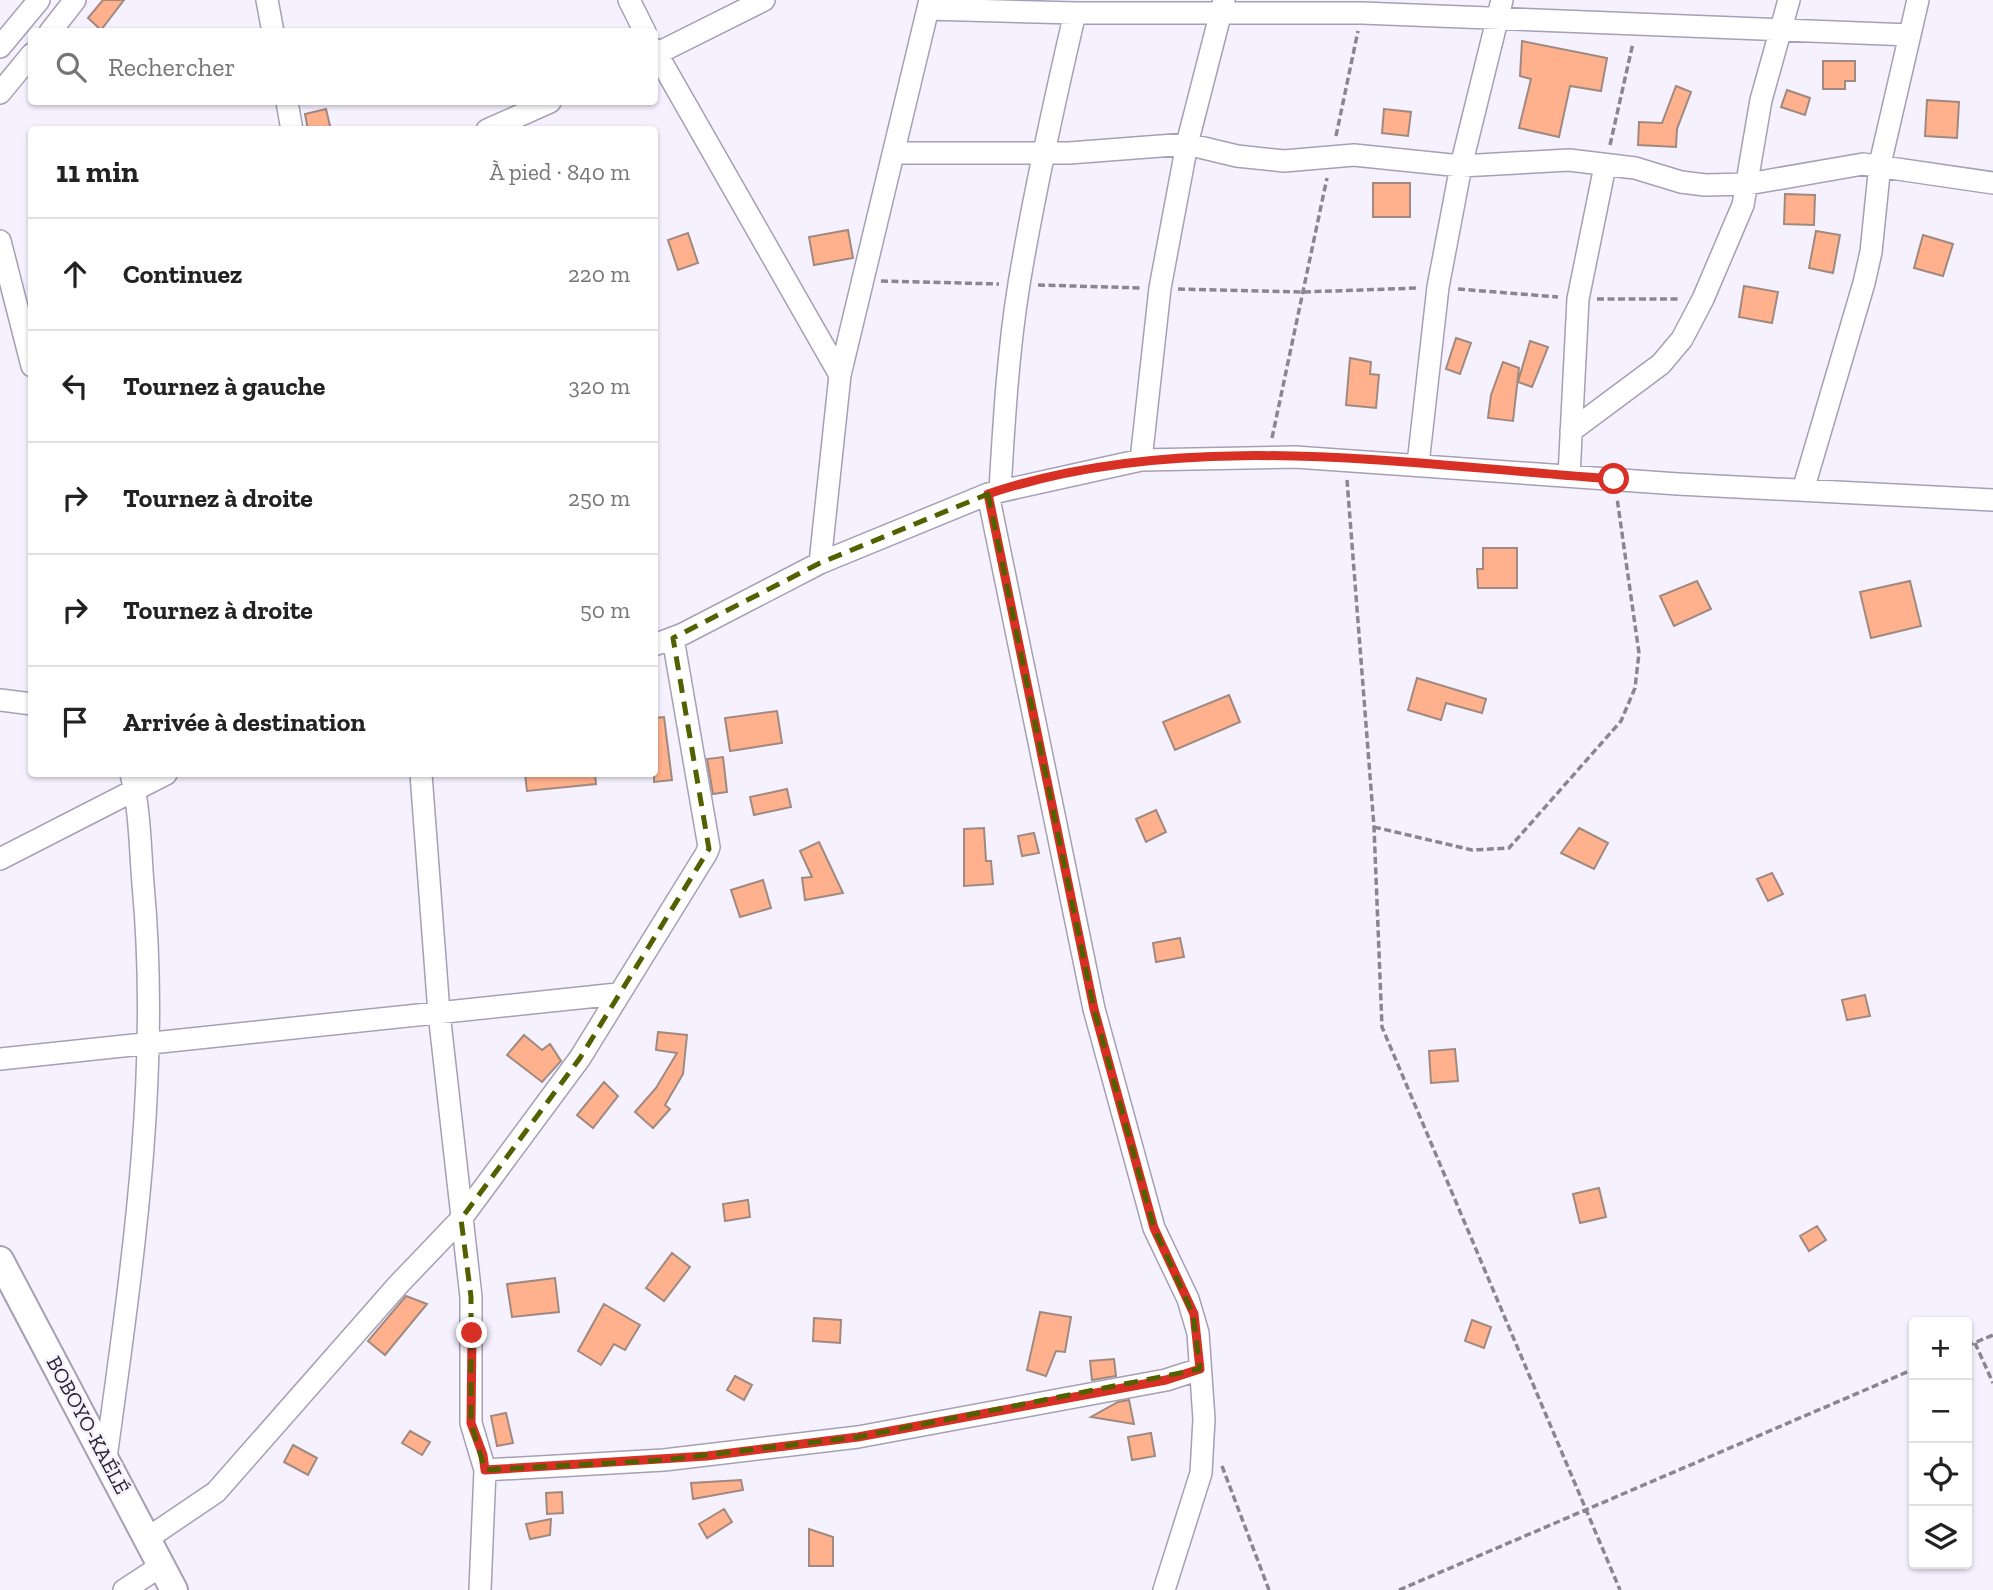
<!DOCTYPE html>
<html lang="fr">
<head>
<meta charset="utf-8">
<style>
	body { margin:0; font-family:"Zilla Slab",serif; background:#f6f6f6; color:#222 }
	.controls { position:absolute; right:21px; bottom:21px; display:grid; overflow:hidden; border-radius:7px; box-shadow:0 2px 5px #0004 }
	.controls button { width:63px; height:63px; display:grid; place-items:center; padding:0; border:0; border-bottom:2px solid #e0e0e0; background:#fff; color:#222; font:35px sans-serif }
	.stop { position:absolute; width:21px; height:21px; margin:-16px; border:5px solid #d93025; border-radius:50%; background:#fff }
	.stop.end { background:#d93025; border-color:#fff; box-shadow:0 2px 7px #0008 }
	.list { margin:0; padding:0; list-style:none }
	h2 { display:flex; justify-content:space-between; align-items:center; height:91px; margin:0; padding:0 28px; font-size:30px }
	h2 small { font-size:23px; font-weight:400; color:#767676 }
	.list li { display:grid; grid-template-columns:46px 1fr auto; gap:21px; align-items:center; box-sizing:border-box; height:112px; padding:0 28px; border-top:2px solid #e0e0e0 }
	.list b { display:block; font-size:26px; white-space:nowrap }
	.list em { font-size:23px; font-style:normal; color:#767676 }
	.icon { flex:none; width:38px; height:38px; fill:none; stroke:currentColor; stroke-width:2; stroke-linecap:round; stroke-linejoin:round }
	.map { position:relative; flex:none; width:1993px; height:1590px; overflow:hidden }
	.search { position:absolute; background:#fff; box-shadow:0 2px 5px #0004; left:28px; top:28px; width:630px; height:77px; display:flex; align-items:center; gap:18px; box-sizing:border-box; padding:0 24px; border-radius:7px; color:#767676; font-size:26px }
	.panel { position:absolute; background:#fff; box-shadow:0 2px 5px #0004; left:28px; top:126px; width:630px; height:651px; border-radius:7px }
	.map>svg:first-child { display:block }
	.building { fill:#feb18c; stroke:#a0897f; stroke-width:2 }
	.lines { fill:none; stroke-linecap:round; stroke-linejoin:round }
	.minor-casing { stroke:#a69fb5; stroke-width:24 }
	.major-casing { stroke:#a69fb5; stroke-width:30 }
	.path { stroke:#898691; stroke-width:3.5; stroke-dasharray:7 3.5; stroke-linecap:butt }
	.minor { stroke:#fff; stroke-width:21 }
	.major { stroke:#fff; stroke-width:26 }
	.route { stroke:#d93025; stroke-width:9 }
	.marked { fill:none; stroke:#526000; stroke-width:5; stroke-dasharray:14 9; stroke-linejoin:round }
	.labels { text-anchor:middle; stroke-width:5; stroke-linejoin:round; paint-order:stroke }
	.street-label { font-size:21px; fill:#25232b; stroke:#f5f1ff }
</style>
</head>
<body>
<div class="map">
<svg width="1993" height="1590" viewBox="0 0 1993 1590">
	<rect width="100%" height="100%" fill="#f5f1ff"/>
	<path class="building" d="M 103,0 L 124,0 L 101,30 L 88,18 Z
		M 1522,41 L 1607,58 L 1601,91 L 1570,86 L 1559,137 L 1519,128 L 1531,79 L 1520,76 Z
		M 1823,61 L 1855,61 L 1855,81 L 1845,81 L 1845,89 L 1823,89 Z
		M 1676,86 L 1691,92 L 1677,129 L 1676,147 L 1638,145 L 1639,122 L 1662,123 Z
		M 1787,90 L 1810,98 L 1805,115 L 1781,107 Z
		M 1927,100 L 1959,102 L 1957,138 L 1925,136 Z
		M 326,109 L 331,130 L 308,130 L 305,114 Z
		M 1384,109 L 1411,112 L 1408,136 L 1382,133 Z
		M 1373,183 L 1410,183 L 1410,217 L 1373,217 Z
		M 1785,194 L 1815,195 L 1814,225 L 1784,224 Z
		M 848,230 L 853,258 L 814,265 L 809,237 Z
		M 1816,231 L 1840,235 L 1833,273 L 1809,268 Z
		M 688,233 L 698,263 L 678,270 L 668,240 Z
		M 1923,235 L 1953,244 L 1943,276 L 1914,268 Z
		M 1744,286 L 1778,292 L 1772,323 L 1739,317 Z
		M 1456,338 L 1471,343 L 1460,374 L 1446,369 Z
		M 1530,341 L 1548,347 L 1532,387 L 1518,382 Z
		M 1350,358 L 1371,362 L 1370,374 L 1379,375 L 1376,408 L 1346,405 Z
		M 1503,362 L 1519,368 L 1513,421 L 1488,418 L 1491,395 Z
		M 1483,548 L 1517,548 L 1517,588 L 1478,588 L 1477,569 L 1483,569 Z
		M 1697,581 L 1711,609 L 1674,626 L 1660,596 Z
		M 1910,581 L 1921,626 L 1871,638 L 1860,592 Z
		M 1417,678 L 1486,699 L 1482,713 L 1446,703 L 1441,720 L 1408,710 Z
		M 1229,695 L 1240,722 L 1175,750 L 1163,722 Z
		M 777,711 L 782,743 L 730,751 L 725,718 Z
		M 664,717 L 672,780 L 654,782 L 654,718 Z
		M 723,757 L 727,792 L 713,794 L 707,759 Z
		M 525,774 L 595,774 L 596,784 L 527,791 Z
		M 787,789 L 791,807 L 754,815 L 750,797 Z
		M 1156,810 L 1166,832 L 1146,842 L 1136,819 Z
		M 984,828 L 986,861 L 991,861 L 993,884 L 964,886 L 964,829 Z
		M 1579,828 L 1608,843 L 1594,869 L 1561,853 Z
		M 1034,833 L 1039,853 L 1022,856 L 1018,836 Z
		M 819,842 L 843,893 L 805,900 L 802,878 L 812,877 L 800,851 Z
		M 1772,873 L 1783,894 L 1768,901 L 1757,879 Z
		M 763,880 L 771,908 L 740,917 L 731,890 Z
		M 1180,938 L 1184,957 L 1156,962 L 1153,943 Z
		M 1865,995 L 1870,1016 L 1847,1020 L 1842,1000 Z
		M 658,1032 L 687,1035 L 683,1074 L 665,1105 L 670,1109 L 653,1128 L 635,1112 L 656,1088 L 677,1053 L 656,1050 Z
		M 524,1035 L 542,1050 L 550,1044 L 561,1061 L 542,1082 L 507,1055 Z
		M 1455,1049 L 1458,1081 L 1431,1083 L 1429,1051 Z
		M 604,1082 L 618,1096 L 593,1128 L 577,1115 Z
		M 1599,1188 L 1606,1217 L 1580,1223 L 1573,1194 Z
		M 748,1200 L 750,1217 L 725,1221 L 723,1204 Z
		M 1817,1226 L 1826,1240 L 1809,1251 L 1800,1236 Z
		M 672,1253 L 690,1267 L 664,1301 L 646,1288 Z
		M 555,1278 L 559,1312 L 512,1317 L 507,1284 Z
		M 406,1296 L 427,1304 L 385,1355 L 368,1341 Z
		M 604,1304 L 640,1325 L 625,1350 L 614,1344 L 601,1365 L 578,1351 Z
		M 1040,1312 L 1071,1317 L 1065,1352 L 1056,1351 L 1046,1376 L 1027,1370 Z
		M 814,1318 L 841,1320 L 840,1343 L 813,1341 Z
		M 1472,1320 L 1491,1327 L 1484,1348 L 1465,1341 Z
		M 1114,1359 L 1116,1376 L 1092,1380 L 1090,1361 Z
		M 735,1376 L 752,1385 L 744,1400 L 727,1390 Z
		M 1129,1400 L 1134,1424 L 1091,1417 L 1118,1402 Z
		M 506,1413 L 513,1443 L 497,1446 L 491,1416 Z
		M 410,1431 L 430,1442 L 422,1455 L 402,1443 Z
		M 1151,1433 L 1155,1456 L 1132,1460 L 1128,1437 Z
		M 293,1445 L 317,1458 L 308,1475 L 284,1462 Z
		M 741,1480 L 743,1490 L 693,1499 L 691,1483 Z
		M 562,1492 L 563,1513 L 547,1514 L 546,1493 Z
		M 724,1509 L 732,1522 L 707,1538 L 699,1524 Z
		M 551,1519 L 550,1535 L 530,1539 L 526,1524 Z
		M 809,1529 L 833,1537 L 833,1566 L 809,1566 Z"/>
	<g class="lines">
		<g class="minor-casing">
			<path id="minor" d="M 267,0 L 273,32
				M 629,0 L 645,32
				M 928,9 L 1075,13 L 1362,13 L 1910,35
				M 50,32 L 75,0
				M 0,47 L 39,0
				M 654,49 L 840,375
				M 654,55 L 764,0
				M 0,93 L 32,54
				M 287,102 L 292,130
				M 487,130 L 550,102
				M 895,153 L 1069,153 L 1187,144 L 1237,156 L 1284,161 L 1354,155 L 1461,166 L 1569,160 L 1635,168 L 1681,182 L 1705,185 L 1748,184 L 1863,164 L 1993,183
				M 0,241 L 32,366
				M 1571,431 L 1661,364 L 1682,339 L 1703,299 L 1743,205 L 1761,100 L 1789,0
				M 1141,460 L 1160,288 L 1187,144 L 1224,0
				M 1418,464 L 1438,287 L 1461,166 L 1502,0
				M 1569,476 L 1578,299 L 1605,166
				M 1000,490 C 1004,421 1008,352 1019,284 C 1034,193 1054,103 1075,13
				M 1803,490 L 1864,283 L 1871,252 L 1880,164 L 1918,0
				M 988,494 L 1094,1009 L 1154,1228 L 1188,1299 L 1198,1333 L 1204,1419 L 1201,1473 L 1164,1590
				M 820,563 L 840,375 L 930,0
				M 654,645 L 683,634 L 820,563 L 988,494 L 1141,460 L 1295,457 L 1678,484 L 1993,500
				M 0,700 L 32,704
				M 421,774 L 439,1013 L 471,1297 L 471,1423 L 485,1470 L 480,1590
				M 0,859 L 166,774
				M 0,1059 L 617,994
				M 106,1458 C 132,1267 161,1077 143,884 C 140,847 140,809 131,774
				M 485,1470 L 664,1460 L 858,1437 L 1166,1380 L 1200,1369
				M 148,1538 L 216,1492 L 398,1285 L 461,1219 L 580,1058 L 706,854 L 709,847 L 673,638
				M 124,1590 L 161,1566"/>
		</g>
		<g class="major-casing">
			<path id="major" d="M 0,1260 L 174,1590"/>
		</g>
		<path class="path" d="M 1336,136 L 1358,31
			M 1610,145 L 1633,43
			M 881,281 L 999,284
			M 1038,285 L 1142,288
			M 1178,289 L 1303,292 L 1419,288
			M 1458,289 L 1558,297
			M 1597,299 L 1681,299
			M 1272,438 L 1327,178
			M 1347,480 L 1374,827 L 1382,1027 L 1620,1590
			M 1374,827 L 1472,850 L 1509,848 L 1621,721 L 1635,688 L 1639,653 L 1617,498
			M 1975,1343 L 1993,1383
			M 1967,1346 L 1993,1335
			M 1222,1466 L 1269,1590
			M 1399,1590 L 1914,1369"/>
		<use href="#minor" class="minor"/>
		<use href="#major" class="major"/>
	</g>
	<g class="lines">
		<path class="route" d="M 472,1333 L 471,1423 L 483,1455 L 485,1470 L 707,1456 L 858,1437 L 1166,1380 L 1200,1369 L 1194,1314 L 1154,1228 L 1094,1009 L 988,494 C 1184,427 1412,465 1614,479"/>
	</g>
	<path class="marked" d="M 988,494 L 1094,1009 L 1154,1228 L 1193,1314 L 1200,1369 L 858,1437 L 664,1460 L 485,1470 L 471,1423 L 471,1297 L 461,1219 L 580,1058 L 709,849 L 673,638 L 820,563 Z"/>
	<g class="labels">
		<g class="street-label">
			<text transform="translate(88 1425) rotate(62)" y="7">BOBOYO-KAÉLÉ</text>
		</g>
	</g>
</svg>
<div class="controls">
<button>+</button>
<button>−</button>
<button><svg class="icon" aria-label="locate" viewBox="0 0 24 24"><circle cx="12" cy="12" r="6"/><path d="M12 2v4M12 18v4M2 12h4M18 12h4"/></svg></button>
<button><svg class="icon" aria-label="layers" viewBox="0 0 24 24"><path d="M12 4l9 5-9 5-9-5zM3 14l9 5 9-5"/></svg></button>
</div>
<div class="stop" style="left:1614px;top:479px"></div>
<div class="stop end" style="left:472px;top:1333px"></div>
<div class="search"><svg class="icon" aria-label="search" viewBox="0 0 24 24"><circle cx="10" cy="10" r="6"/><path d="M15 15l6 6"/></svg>Rechercher</div>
<section class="panel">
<h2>11 min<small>À pied · 840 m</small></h2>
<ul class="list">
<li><svg class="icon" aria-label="ahead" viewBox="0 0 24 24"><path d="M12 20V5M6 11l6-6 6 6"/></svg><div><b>Continuez</b></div><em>220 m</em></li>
<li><svg class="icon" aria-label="left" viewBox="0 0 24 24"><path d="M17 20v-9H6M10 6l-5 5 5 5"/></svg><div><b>Tournez à gauche</b></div><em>320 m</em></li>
<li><svg class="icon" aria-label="right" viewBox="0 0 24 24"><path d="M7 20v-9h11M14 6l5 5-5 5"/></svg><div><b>Tournez à droite</b></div><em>250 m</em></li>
<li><svg class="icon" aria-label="right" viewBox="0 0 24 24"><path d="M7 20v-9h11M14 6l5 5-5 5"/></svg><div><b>Tournez à droite</b></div><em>50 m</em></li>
<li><svg class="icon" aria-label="arrive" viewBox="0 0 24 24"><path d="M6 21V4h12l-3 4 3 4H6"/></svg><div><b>Arrivée à destination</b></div></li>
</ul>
</section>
</div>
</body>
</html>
